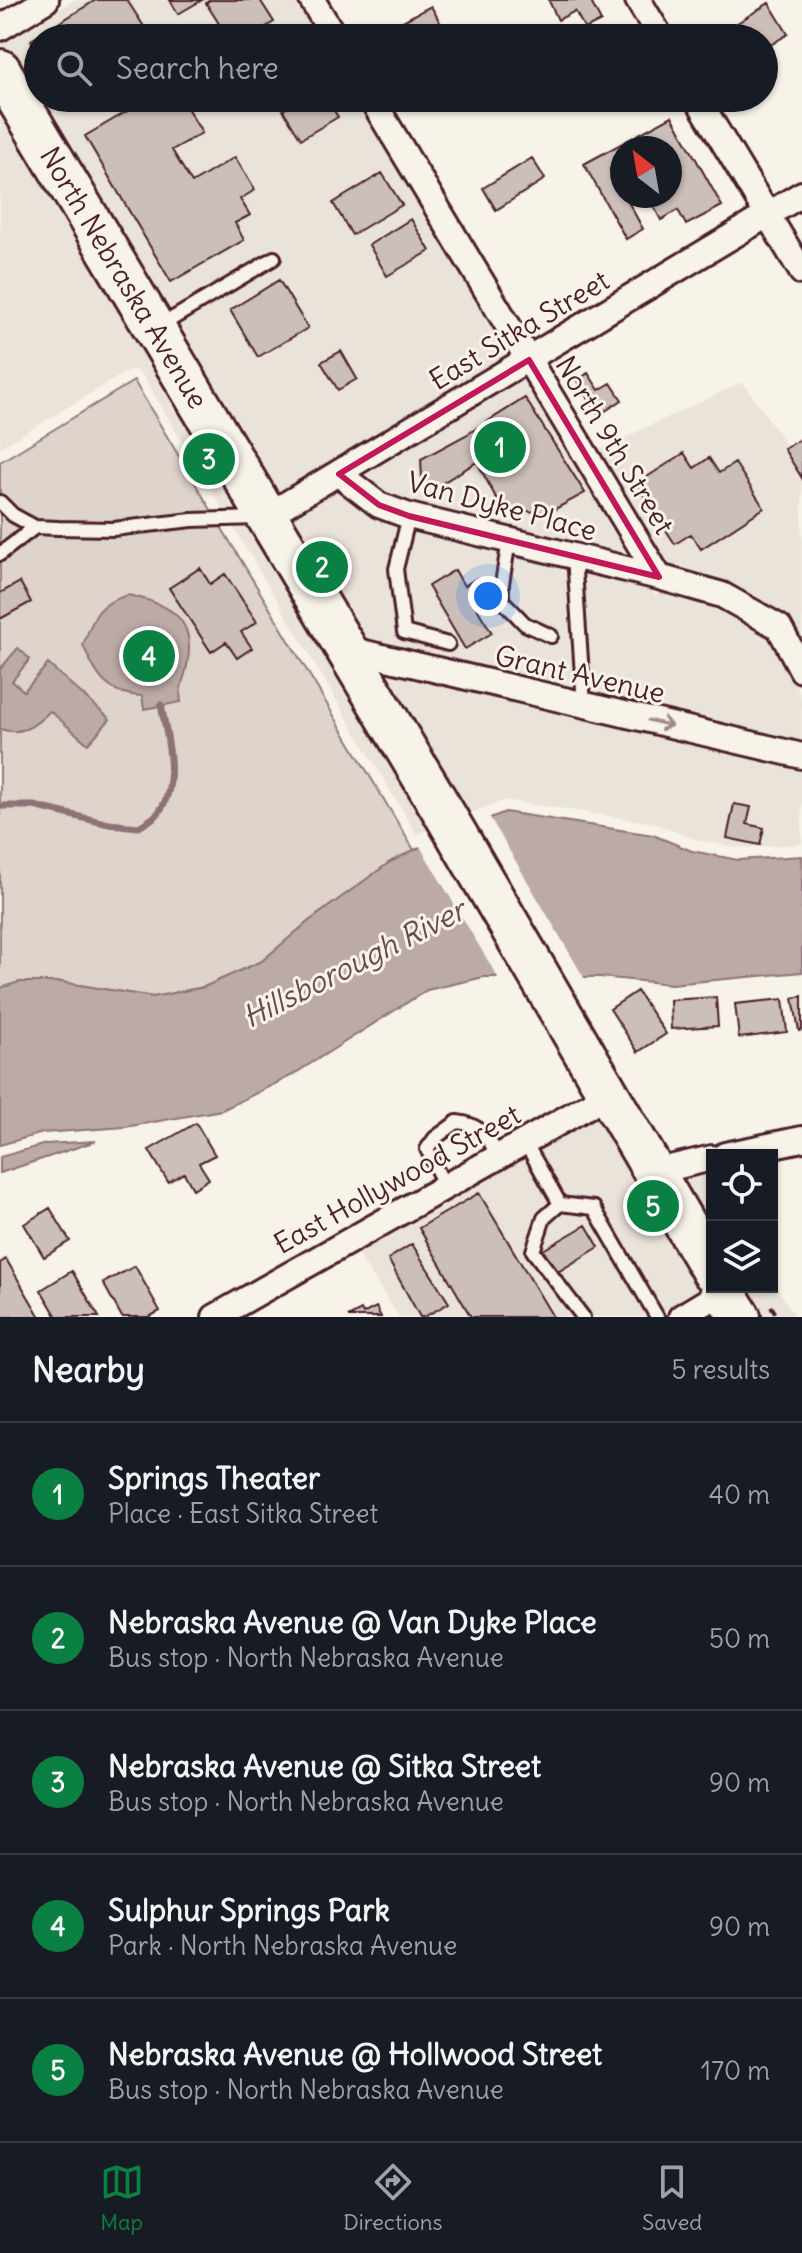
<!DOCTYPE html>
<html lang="en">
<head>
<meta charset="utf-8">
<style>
	body { margin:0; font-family:Delius,sans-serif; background:#20242c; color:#f1f3f6 }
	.controls { position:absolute; right:24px; bottom:24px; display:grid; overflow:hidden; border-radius:0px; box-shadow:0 2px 6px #0004 }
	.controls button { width:72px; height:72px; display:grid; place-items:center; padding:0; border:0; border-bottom:2px solid #363941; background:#171b24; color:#f1f3f6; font:40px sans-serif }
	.compass { position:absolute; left:610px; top:136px; width:72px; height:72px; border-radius:50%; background:#171b24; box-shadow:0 2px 6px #0004; rotate:329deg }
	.you { position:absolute; left:488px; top:596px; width:28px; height:28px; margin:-20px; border:6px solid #fff; border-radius:50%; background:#1a73e8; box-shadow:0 0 0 12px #1a73e833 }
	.badge { display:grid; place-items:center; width:52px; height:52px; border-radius:50%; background:#0b8043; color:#fff; font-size:26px; font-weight:700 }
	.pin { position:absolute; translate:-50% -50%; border:4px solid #fff; box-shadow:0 2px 8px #0006 }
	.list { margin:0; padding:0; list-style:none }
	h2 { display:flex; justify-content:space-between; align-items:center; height:104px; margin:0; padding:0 32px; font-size:34px }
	h2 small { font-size:26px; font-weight:400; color:#9ea1a6 }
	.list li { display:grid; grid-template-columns:52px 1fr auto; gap:24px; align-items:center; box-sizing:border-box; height:144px; padding:0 32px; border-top:2px solid #363941 }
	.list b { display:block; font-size:30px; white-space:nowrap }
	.list p { margin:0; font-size:26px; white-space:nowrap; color:#9ea1a6 }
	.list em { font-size:26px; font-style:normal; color:#9ea1a6 }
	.icon { flex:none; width:44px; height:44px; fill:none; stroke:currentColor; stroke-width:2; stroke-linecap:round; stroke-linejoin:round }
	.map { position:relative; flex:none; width:802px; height:1317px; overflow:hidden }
	.search { position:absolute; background:#171b24; box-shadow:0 2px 6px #0004; left:24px; right:24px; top:24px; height:88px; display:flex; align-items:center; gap:20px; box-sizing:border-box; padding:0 28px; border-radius:44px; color:#9ea1a6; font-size:30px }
	.sheet { height:824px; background:#171b24 }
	nav { display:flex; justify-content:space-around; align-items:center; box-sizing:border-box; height:112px; border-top:2px solid #363941; background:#171b24; font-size:22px; color:#9ea1a6 }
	nav a { display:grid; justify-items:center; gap:4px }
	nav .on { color:#0b8043 }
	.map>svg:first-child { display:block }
	.built { fill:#eae3da }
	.green { fill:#ded4cc; stroke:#947a7c; stroke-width:2 }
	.water { fill:#bcaaa7; stroke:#8e7275; stroke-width:2 }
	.pier { fill:#f7f3e8 }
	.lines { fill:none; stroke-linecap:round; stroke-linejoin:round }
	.stream { stroke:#8e7275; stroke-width:7 }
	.building { fill:#ccbfb9; stroke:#4a1f2b; stroke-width:2 }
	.lane-casing { stroke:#4a1f2b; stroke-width:18 }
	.street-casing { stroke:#4a1f2b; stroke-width:30 }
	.primary-casing { stroke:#4a1f2b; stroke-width:46 }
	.path { stroke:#4a1f2b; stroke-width:4; stroke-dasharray:8 6; stroke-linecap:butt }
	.lane { stroke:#f7f3e8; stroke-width:12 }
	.street { stroke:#f7f3e8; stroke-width:24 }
	.primary { stroke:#f7f3e8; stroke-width:40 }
	.oneway { stroke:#a0898a }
	.marked { fill:none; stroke:#c2185b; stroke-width:6; stroke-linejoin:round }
	.labels { text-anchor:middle; stroke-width:6; stroke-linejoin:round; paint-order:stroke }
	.street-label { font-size:28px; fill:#4a1f2b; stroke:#f7f3e8 }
	.water-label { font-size:30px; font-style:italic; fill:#6c4950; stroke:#f7f3e8 }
</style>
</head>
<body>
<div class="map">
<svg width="802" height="1317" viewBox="0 0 802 1317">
	<rect width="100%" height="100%" fill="#f7f3e8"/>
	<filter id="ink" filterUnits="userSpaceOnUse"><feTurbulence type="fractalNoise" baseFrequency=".0125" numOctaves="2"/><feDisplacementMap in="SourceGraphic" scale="16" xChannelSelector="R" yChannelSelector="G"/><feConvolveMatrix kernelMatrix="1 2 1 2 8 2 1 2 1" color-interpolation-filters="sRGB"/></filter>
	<g filter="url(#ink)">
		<path class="built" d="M 74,0 L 298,0 L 320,38 L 38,38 L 38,98 L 356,98 L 511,354 L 339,457 L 335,455 L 330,463 L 270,498 L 1,44 Z
			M 0,94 L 437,826 L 417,835 L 143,376 L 138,371 L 131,369 L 0,448 Z
			M 547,365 L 598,450 L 743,382 L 802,468 L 802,643 L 784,615 L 727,583 L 666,565 Z
			M 525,378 L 632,557 L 412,503 L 385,492 L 363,476 Z
			M 340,490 L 372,515 L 408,529 L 651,589 L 655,595 L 662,591 L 718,608 L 770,637 L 797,687 L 802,703 L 802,742 L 352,637 L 285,522 Z
			M 371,669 L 802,770 L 802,844 L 737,848 L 694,839 L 654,823 L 505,800 L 460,817 Z
			M 605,1112 L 706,1286 L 653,1317 L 399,1317 L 357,1253 Z
			M 709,1173 L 712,1178 L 712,1245 L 673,1181 Z
			M 772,1279 L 795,1317 L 755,1317 L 737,1287 L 772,1287 Z"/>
		<path class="green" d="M 134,381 L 414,850 L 390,862 L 309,921 L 262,961 L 204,987 L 153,997 L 61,982 L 0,988 L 0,462 Z"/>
		<path class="water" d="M 128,595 C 170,604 197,618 187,666 C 184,680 179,687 181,702 L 144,709 L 142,696 C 105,694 97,676 83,645 C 94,617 96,604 128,595 Z
			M 18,648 L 30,659 L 12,681 L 24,691 L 48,664 L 110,719 L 88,744 L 50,711 C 35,726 22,736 0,729 L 0,669 Z
			M 505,812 L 653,835 L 692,851 L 738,860 L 802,856 L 802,972 L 671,984 L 600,977 L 484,977 L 427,990 L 291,1076 L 222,1110 L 125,1127 L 43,1133 L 0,1145 L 0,988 L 19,982 L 61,982 L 153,997 L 204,987 L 262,961 L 309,921 L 390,862 L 432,841 Z
			M 96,1141 L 0,1173 L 0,1157 L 46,1144 Z"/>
		<path class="pier" d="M 488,814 L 586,981 L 500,981 L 418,843 Z"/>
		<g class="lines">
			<path class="stream" d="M 0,806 L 34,806 L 109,824 L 139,827 C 145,823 155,818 159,812 C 180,784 167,736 161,705"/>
		</g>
		<path class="building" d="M 96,0 L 127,0 L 150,36 L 146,38 L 38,38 L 38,52 L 31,40 Z
			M 170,0 L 202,0 L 178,14 Z
			M 210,0 L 260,0 L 274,22 L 248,38 L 228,38 L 206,3 Z
			M 551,0 L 590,0 L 601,21 L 585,29 L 575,11 L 558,20 L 549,1 Z
			M 769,3 L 788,34 L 764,49 L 764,38 L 726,38 L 723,32 Z
			M 431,6 L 446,33 L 437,38 L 407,38 L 399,23 Z
			M 150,98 L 162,98 L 168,109 L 183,101 L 202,133 L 172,150 L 192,183 L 235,157 L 255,190 L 240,199 L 250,215 L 235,223 L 244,240 L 171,282 L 85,136 Z
			M 302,98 L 326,98 L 338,117 L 301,139 L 283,110 Z
			M 672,116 L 722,206 L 686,225 L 678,210 L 661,220 L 648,196 L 670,196 L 670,148 L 622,148 L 622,163 L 610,169 L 622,191 L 622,196 L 625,196 L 643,229 L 626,239 L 584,164 Z
			M 532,158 L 545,179 L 496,210 L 483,188 Z
			M 382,173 L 402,205 L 352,235 L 333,203 Z
			M 411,219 L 430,251 L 387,276 L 369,245 Z
			M 279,280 L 308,328 L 258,357 L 230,310 Z
			M 341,351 L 357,379 L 338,390 L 321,362 Z
			M 588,373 L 599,390 L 611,383 L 622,400 L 599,415 L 577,381 Z
			M 525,398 L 585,493 L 548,513 L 502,509 L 477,462 L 434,488 L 422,478 L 421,459 L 466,435 Z
			M 802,438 L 802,478 L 784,449 Z
			M 684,453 L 694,468 L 709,458 L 719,473 L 735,463 L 764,508 L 701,549 L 691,534 L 675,544 L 636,484 Z
			M 200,568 L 210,584 L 225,574 L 257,622 L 241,632 L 252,648 L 237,658 L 226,642 L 211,652 L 169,588 Z
			M 455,570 L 464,586 L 477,578 L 486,594 L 473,602 L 492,633 L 465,649 L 428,586 Z
			M 20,582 L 31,602 L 0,619 L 0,593 Z
			M 734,804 L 751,807 L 747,824 L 764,828 L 760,845 L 727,838 Z
			M 637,991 L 666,1034 L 638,1052 L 610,1009 Z
			M 802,996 L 802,1030 L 799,1031 L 793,998 Z
			M 716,997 L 718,1026 L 671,1029 L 670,1000 Z
			M 783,999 L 787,1032 L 739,1038 L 735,1004 Z
			M 196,1123 L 215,1155 L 199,1163 L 209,1179 L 193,1189 L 184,1173 L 168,1182 L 149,1150 Z
			M 479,1193 L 553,1317 L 471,1317 L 419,1228 Z
			M 50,1208 L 70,1241 L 44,1257 L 24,1224 Z
			M 586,1225 L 599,1247 L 556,1273 L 543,1250 Z
			M 412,1244 L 449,1303 L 424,1317 L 420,1317 L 388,1259 Z
			M 6,1259 L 40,1317 L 0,1317 L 0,1263 Z
			M 135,1266 L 160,1311 L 149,1317 L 122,1317 L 103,1283 Z
			M 72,1271 L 99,1317 L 57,1317 L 41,1290 Z
			M 376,1307 L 381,1317 L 348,1317 L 361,1310 L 363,1314 Z"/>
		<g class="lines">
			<g class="lane-casing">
				<path id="lane" d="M 160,326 L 274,258
					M 0,502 L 13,515 L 35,527 L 58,528 L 113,529 L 192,520 L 258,518
					M 409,516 L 396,569 L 404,632 L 448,644
					M 509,540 L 502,584 L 502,600 L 525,624 L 551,636
					M 0,554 L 35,527
					M 574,556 L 584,705
					M 525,1142 L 560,1204 L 544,1218 L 533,1251 L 583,1317
					M 445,1187 L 427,1149 L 435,1138 L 457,1122 C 481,1124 488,1138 499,1157
					M 560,1204 L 594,1208 L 657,1317"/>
			</g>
			<g class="street-casing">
				<path id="street" d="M 312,0 L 335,38
					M 638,0 L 661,38
					M 0,28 L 46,0
					M 371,98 L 659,577
					M 697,98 L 802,272
					M 339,474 L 379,505 L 409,516 L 659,577 L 722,595 L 779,627 L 802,670
					M 265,517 L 802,194
					M 344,648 L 802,756
					M 725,1155 L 802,1139
					M 653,1172 L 712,1158
					M 215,1317 L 609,1094
					M 681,1317 L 724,1291"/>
			</g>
			<g class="primary-casing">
				<g id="primary">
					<path id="s1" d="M 0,70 L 434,796 L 712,1271"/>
					<path d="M 721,1287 L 740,1317"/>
				</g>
			</g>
			<path class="path" d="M 771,1306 L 778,1317"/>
			<use href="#lane" class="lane"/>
			<use href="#street" class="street"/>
			<use href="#primary" class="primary"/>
		</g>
		<defs><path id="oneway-shaft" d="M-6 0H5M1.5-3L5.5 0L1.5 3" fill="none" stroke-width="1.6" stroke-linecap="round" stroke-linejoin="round" transform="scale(2)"/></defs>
		<use class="oneway" href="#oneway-shaft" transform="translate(660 723) rotate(13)"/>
	</g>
	<path class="marked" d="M 529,360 L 659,577 L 409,516 L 379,505 L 339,474 Z"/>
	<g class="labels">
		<g class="street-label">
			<text dy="10" stroke="none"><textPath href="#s1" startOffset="242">North Nebraska Avenue</textPath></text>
			<text transform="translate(519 330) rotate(-31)" y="10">East Sitka Street</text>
			<text transform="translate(615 445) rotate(59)" y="10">North 9th Street</text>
			<text transform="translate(502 506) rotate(15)" y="10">Van Dyke Place</text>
			<text transform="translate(580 674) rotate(13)" y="10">Grant Avenue</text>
			<text transform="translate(397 1179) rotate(-29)" y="10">East Hollywood Street</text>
		</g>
		<g class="water-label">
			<text transform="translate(354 964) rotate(-27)" y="10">Hillsborough River</text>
		</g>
	</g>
</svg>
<div class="controls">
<button><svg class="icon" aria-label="locate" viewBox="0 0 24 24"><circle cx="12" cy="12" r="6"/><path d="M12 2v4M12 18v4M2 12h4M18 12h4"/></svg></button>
<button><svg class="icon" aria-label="layers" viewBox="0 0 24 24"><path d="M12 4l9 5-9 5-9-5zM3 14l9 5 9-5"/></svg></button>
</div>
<svg class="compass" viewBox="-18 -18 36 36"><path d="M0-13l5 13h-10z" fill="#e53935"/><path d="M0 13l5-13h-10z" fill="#9ea1a6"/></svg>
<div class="you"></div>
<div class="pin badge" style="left:500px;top:447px">1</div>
<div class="pin badge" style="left:322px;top:567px">2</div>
<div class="pin badge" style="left:209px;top:459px">3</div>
<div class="pin badge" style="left:149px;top:656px">4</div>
<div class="pin badge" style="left:653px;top:1206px">5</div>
<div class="search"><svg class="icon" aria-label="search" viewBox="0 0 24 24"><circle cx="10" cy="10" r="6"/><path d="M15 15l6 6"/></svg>Search here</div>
</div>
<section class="sheet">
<h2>Nearby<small>5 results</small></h2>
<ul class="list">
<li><span class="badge">1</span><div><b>Springs Theater</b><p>Place · East Sitka Street</p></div><em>40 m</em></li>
<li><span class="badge">2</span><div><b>Nebraska Avenue @ Van Dyke Place</b><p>Bus stop · North Nebraska Avenue</p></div><em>50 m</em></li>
<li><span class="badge">3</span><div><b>Nebraska Avenue @ Sitka Street</b><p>Bus stop · North Nebraska Avenue</p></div><em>90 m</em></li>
<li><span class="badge">4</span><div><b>Sulphur Springs Park</b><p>Park · North Nebraska Avenue</p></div><em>90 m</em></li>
<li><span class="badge">5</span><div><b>Nebraska Avenue @ Hollwood Street</b><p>Bus stop · North Nebraska Avenue</p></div><em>170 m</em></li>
</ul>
</section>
<nav>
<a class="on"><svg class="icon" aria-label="map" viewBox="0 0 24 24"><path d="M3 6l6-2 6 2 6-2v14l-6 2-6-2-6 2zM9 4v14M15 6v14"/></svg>Map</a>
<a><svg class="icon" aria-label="directions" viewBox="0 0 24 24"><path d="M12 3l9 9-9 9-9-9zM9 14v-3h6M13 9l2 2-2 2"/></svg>Directions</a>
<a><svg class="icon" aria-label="saved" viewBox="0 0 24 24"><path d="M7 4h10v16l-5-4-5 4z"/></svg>Saved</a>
</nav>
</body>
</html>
